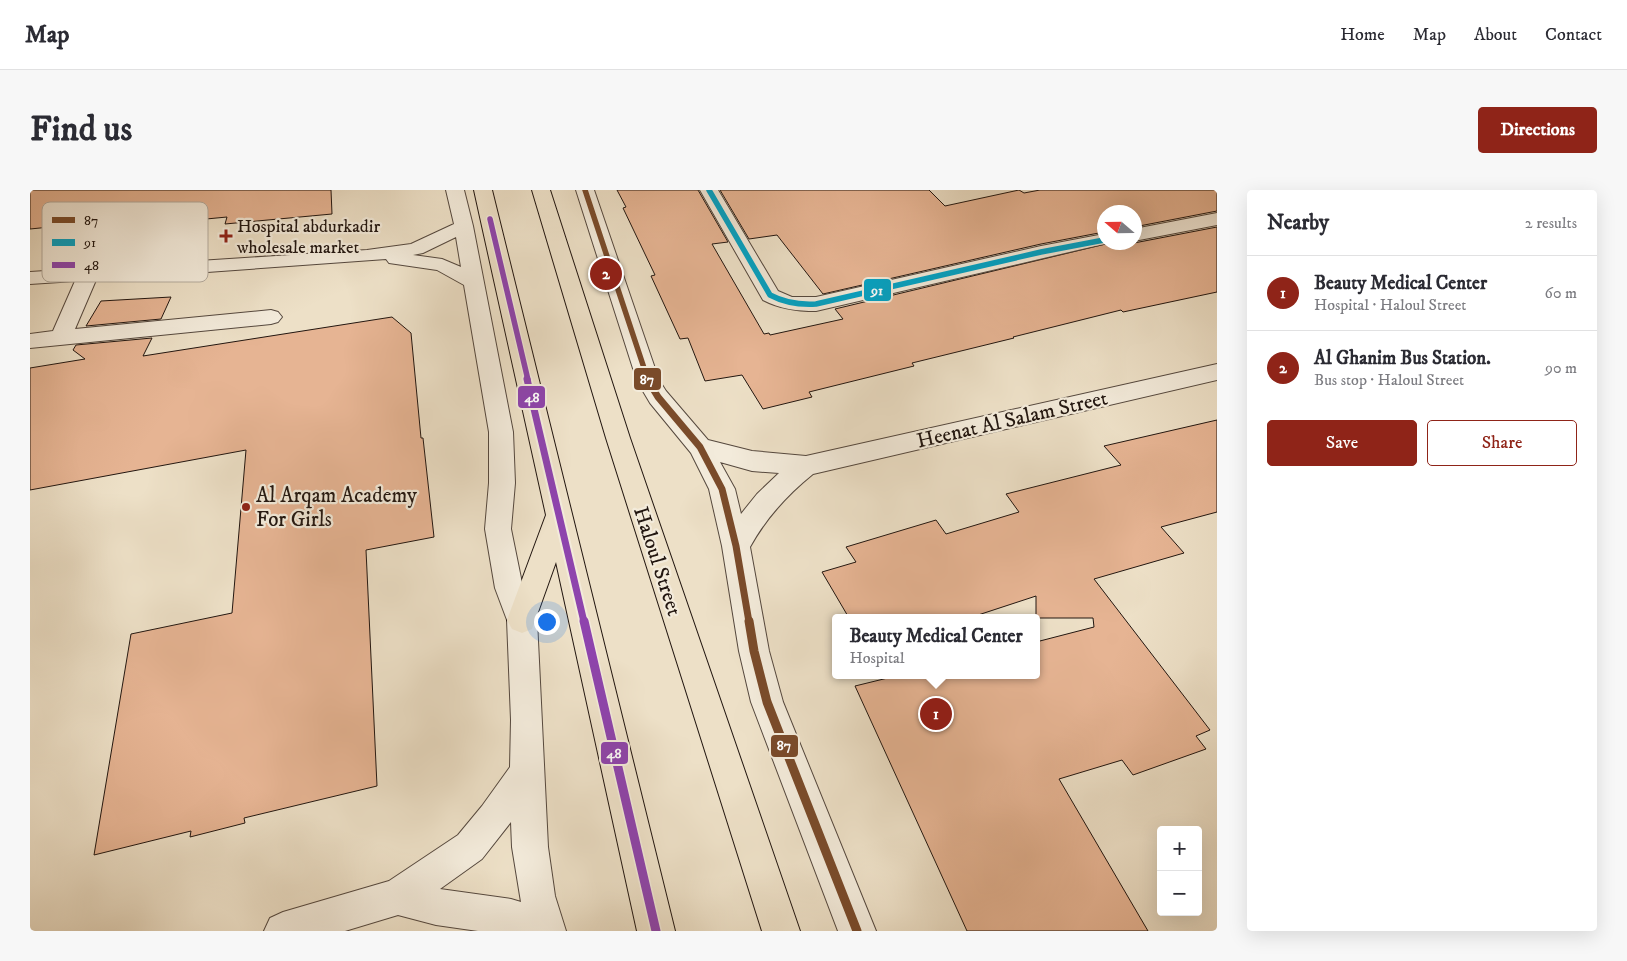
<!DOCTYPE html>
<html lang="en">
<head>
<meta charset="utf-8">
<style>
	body { margin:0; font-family:"IM FELL DW Pica",serif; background:#f7f7f7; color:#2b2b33 }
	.controls { position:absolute; right:15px; bottom:15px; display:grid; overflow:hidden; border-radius:5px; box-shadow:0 5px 20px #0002 }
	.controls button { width:45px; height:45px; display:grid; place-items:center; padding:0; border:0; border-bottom:1px solid #e1e1e2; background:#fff; color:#2b2b33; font:25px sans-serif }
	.compass { position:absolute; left:1067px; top:15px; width:45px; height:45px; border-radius:50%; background:#fff; box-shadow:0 5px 20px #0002; rotate:290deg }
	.you { position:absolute; left:516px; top:431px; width:18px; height:18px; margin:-12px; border:4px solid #fff; border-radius:50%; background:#1a73e8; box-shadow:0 0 0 8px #1a73e833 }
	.badge { display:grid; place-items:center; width:32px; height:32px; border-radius:50%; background:#8f2418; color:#fff; font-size:16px; font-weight:700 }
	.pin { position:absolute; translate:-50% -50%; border:2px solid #fff; box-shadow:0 1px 5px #0006 }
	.popup { position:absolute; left:802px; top:424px; width:208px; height:65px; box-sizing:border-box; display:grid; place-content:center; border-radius:5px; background:#fff; filter:drop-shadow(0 1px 4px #0005); font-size:16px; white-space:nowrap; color:#7c7c81 }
	.popup b { font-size:19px; color:#2b2b33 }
	.popup::after { content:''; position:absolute; left:50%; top:100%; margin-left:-10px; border:10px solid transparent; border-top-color:#fff }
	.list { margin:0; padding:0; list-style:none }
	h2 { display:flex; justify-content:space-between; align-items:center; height:65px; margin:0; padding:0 20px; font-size:21px }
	h2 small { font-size:16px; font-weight:400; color:#7c7c81 }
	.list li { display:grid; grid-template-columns:32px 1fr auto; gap:15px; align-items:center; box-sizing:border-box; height:75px; padding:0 20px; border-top:1px solid #e1e1e2 }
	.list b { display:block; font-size:19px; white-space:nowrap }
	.list p { margin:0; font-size:16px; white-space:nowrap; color:#7c7c81 }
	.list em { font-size:16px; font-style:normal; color:#7c7c81 }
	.actions { display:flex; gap:10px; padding:15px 20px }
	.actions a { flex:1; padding:11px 0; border:1px solid #8f2418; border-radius:5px; text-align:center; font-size:18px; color:#8f2418 }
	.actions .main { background:#8f2418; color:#fff }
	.map { position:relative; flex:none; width:1187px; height:741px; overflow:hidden; border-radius:5px }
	header { display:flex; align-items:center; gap:30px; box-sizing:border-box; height:70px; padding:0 25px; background:#fff; border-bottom:1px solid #e1e1e2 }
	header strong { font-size:24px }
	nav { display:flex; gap:28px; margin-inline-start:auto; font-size:18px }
	.intro { display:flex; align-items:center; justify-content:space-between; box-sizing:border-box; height:120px; padding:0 30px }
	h1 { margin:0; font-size:35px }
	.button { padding:12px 22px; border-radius:5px; background:#8f2418; color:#fff; font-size:18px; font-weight:700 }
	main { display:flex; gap:30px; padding:0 30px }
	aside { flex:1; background:#fff; border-radius:5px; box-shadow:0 5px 20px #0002 }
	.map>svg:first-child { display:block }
	.building { fill:#e6b493; stroke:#221610 }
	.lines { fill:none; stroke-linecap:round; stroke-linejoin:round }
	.minor-casing { stroke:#55483e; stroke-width:2 }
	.major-casing { stroke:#221610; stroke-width:2 }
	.minor { fill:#f3ebdb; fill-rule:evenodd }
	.major { fill:#ede0c7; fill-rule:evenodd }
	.bus-1-far2-casing { stroke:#f3ebdb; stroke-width:8 }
	.bus-1-far1-casing { stroke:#f3ebdb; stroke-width:11 }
	.bus-1-casing { stroke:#f3ebdb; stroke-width:12 }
	.bus-2-casing { stroke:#f3ebdb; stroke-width:8 }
	.bus-3-far2-casing { stroke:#f3ebdb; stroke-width:8 }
	.bus-3-far1-casing { stroke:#f3ebdb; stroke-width:11 }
	.bus-3-casing { stroke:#f3ebdb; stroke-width:12 }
	.bus-1-far2 { stroke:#7a4b2a; stroke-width:5.5 }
	.bus-1-far1 { stroke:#7a4b2a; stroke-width:7 }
	.bus-1 { stroke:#7a4b2a; stroke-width:9 }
	.bus-2 { stroke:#02a2c4; stroke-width:5.5 }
	.bus-3-far2 { stroke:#8e44ad; stroke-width:5.5 }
	.bus-3-far1 { stroke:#8e44ad; stroke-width:7 }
	.bus-3 { stroke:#8e44ad; stroke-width:9 }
	.poi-dot { fill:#8f2418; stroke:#f3ebdb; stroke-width:2 }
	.labels { text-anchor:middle; stroke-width:4.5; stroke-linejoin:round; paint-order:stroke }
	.far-poi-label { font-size:18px; fill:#221610; stroke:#f3ebdb; text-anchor:start }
	.street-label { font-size:21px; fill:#221610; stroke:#f3ebdb }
	.poi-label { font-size:21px; fill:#221610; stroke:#f3ebdb; text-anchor:start }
	.key { fill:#f3ebdb; stroke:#b4ab9e; stroke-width:1 }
	.key-label { font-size:14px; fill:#221610 }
	.line-badge { stroke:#f3ebdb; stroke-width:2 }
	.badge-label { font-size:14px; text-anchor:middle; font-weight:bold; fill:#fff }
</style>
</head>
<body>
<header>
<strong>Map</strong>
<nav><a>Home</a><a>Map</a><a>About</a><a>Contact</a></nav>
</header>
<div class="intro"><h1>Find us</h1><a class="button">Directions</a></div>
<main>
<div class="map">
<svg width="1187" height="741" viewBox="0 0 1187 741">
	<rect width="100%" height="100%" fill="#ede0c7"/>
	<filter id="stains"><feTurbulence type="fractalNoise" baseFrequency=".004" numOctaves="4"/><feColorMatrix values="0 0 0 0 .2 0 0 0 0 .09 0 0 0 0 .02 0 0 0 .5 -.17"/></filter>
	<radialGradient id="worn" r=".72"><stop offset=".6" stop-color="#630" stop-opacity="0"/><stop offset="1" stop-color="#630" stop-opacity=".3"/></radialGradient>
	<path class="building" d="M 0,0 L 301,0 L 302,24 L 195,34 L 197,27 L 124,34 L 125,31 L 48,38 L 50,34 L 0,39 Z
		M 587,0 L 668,0 L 698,52 L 682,54 L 734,144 L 739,143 L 740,145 L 813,129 L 805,119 L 1084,52 L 1104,53 L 1187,37 L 1187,102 L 1093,122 L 1091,120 L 983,147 L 984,148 L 882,173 L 884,176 L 779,202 L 782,207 L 733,219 L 712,185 L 675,191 L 658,148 L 650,149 L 621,86 L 625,85 L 593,18 L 596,17 Z
		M 690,0 L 899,0 L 915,16 L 989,0 L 994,3 L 1010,0 L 1187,0 L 1187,21 L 1104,37 L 1104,22 L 1074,22 L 1074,42 L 1011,54 L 793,104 L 747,45 L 719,49 Z
		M 141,107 L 131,129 L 56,136 L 71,111 Z
		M 362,127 L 381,143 L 391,248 L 393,248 L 404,347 L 336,360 L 347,596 L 214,628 L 215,633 L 160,647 L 161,641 L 64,665 L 101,444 L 202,423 L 216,260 L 0,300 L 0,178 L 55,169 L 43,160 L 46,155 L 122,148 L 113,166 Z
		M 1187,230 L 1187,322 L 1131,337 L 1154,363 L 1064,389 L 1180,540 L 1166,546 L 1176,559 L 1103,585 L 1092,570 L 1029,589 L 1118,741 L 937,741 L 825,496 L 870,485 L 1006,485 L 1006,452 L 1064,437 L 1063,428 L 1006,428 L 1006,406 L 939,428 L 819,428 L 792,382 L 826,372 L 816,357 L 906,330 L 916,344 L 989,322 L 976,304 L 1091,275 L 1074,256 Z"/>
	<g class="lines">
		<g class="minor-casing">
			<path id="minor" d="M 416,0 L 434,0 L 443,36 L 483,242 L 485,293 L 481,339 L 493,398 L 507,430 L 518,657 L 525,706 L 536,741 L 448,741 L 406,735 L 368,725 L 315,741 L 234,741 L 240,728 L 253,722 L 359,691 L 428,645 L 452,616 L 480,577 L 481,530 L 477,430 L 465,398 L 455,339 L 459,293 L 459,242 L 434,95 L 407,80 L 359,73 L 356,69 L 66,90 L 45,139 L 241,120 L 248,122 L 252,127 L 248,132 L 241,134 L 0,158 L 0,144 L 23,141 L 45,91 L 0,94 L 0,82 L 337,60 L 381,54 L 424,34 ZM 426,47 L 431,77 L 412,69 L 383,65 L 393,63 ZM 481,632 L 482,657 L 491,712 L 481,709 L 410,699 L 452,669 Z
				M 546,0 L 564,0 L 629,190 L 636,201 L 678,250 L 722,261 L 776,266 L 1187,174 L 1187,190 L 783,284 C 757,305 736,328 720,357 L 739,461 L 753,512 L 846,741 L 808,741 L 721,512 L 709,461 L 692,356 L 679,299 L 661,263 L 620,213 L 607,191 ZM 690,272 L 722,281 L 749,283 L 727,304 L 711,324 L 705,299 Z
				M 670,0 L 688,0 L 748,101 L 762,107 L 786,107 L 1011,56 L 1074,44 L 1074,52 L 1082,52 L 786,121 C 767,121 750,119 733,110 Z
				M 1187,23 L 1187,35 L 1104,51 L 1104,39 Z"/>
		</g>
		<g class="major-casing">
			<path id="major" d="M 444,0 L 462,0 L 645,741 L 607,741 L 526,372 L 502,439 L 492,443 L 482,439 L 477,430 L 516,325 Z
				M 502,0 L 520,0 L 600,248 L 770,741 L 732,741 L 576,248 Z"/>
		</g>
		<use href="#minor" class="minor"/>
		<use href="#major" class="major"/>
		<g class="bus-1-far2-casing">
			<path id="bus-1-far2" d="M 555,0 L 618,190"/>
		</g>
		<g class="bus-1-far1-casing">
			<path id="bus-1-far1" d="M 617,189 L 628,207 L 670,257 L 692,299 L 706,356 L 719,432"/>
		</g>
		<g class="bus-1-casing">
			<path id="bus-1" d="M 719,431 L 724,461 L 737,512 L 827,741"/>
		</g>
		<g class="bus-2-casing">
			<path id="bus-2" d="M 679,0 L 740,105 C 755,113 769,115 786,114 L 1011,62 L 1074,50"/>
		</g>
		<g class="bus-3-far2-casing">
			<path id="bus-3-far2" d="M 460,29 L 498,190"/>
		</g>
		<g class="bus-3-far1-casing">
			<path id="bus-3-far1" d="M 497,189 L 554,432"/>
		</g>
		<g class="bus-3-casing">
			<path id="bus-3" d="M 554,431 L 626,741"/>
		</g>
		<use href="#bus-1-far2" class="bus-1-far2"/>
		<use href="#bus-1-far1" class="bus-1-far1"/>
		<use href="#bus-1" class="bus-1"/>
		<use href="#bus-2" class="bus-2"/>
		<use href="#bus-3-far2" class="bus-3-far2"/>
		<use href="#bus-3-far1" class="bus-3-far1"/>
		<use href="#bus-3" class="bus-3"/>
	</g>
	<g class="poi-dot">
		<path d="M193.5 38.5h5v5h5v5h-5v5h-5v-5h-5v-5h5z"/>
		<circle cx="216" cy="317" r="5"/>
	</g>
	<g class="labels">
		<g class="far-poi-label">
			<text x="207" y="42">Hospital abdurkadir<tspan x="207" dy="21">wholesale market</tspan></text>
		</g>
		<g class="street-label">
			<text transform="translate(982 229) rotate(-13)" y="7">Heenat Al Salam Street</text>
			<text transform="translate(628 371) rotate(72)" y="7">Haloul Street</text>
		</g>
		<g class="poi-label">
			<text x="226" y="312">Al Arqam Academy<tspan x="226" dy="24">For Girls</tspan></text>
		</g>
	</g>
	<rect x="12" y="12" width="166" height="80" rx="8" class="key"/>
	<rect x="22" y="27" width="23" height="6" fill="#7a4b2a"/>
	<rect x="22" y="49" width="23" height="7" fill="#02a2c4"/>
	<rect x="22" y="72" width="23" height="6" fill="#8e44ad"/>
	<g class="key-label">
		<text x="54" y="35">87</text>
		<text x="54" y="57">91</text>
		<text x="54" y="80">48</text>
	</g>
	<g class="line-badge">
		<rect x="833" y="88" width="29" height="24" rx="5" fill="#02a2c4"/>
		<rect x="603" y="177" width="29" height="24" rx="5" fill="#7a4b2a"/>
		<rect x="487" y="195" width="29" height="24" rx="5" fill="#8e44ad"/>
		<rect x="740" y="544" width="29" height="24" rx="5" fill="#7a4b2a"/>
		<rect x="570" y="551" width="29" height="24" rx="5" fill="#8e44ad"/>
	</g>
	<g class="badge-label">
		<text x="847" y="105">91</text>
		<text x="617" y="194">87</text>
		<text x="502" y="212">48</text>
		<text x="754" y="560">87</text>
		<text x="584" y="568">48</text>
	</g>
	<rect width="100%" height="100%" filter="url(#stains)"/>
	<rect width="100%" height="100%" fill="url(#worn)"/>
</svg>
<div class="controls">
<button>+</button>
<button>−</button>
</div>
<svg class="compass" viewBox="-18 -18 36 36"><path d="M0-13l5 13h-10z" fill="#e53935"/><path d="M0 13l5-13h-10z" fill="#7c7c81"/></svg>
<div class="you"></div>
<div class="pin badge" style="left:906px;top:524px">1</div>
<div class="popup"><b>Beauty Medical Center</b>Hospital</div>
<div class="pin badge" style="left:576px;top:84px">2</div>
</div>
<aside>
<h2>Nearby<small>2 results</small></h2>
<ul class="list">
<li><span class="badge">1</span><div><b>Beauty Medical Center</b><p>Hospital · Haloul Street</p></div><em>60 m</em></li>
<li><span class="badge">2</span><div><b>Al Ghanim Bus Station.</b><p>Bus stop · Haloul Street</p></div><em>90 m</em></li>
</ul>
<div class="actions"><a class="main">Save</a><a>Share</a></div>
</aside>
</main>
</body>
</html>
